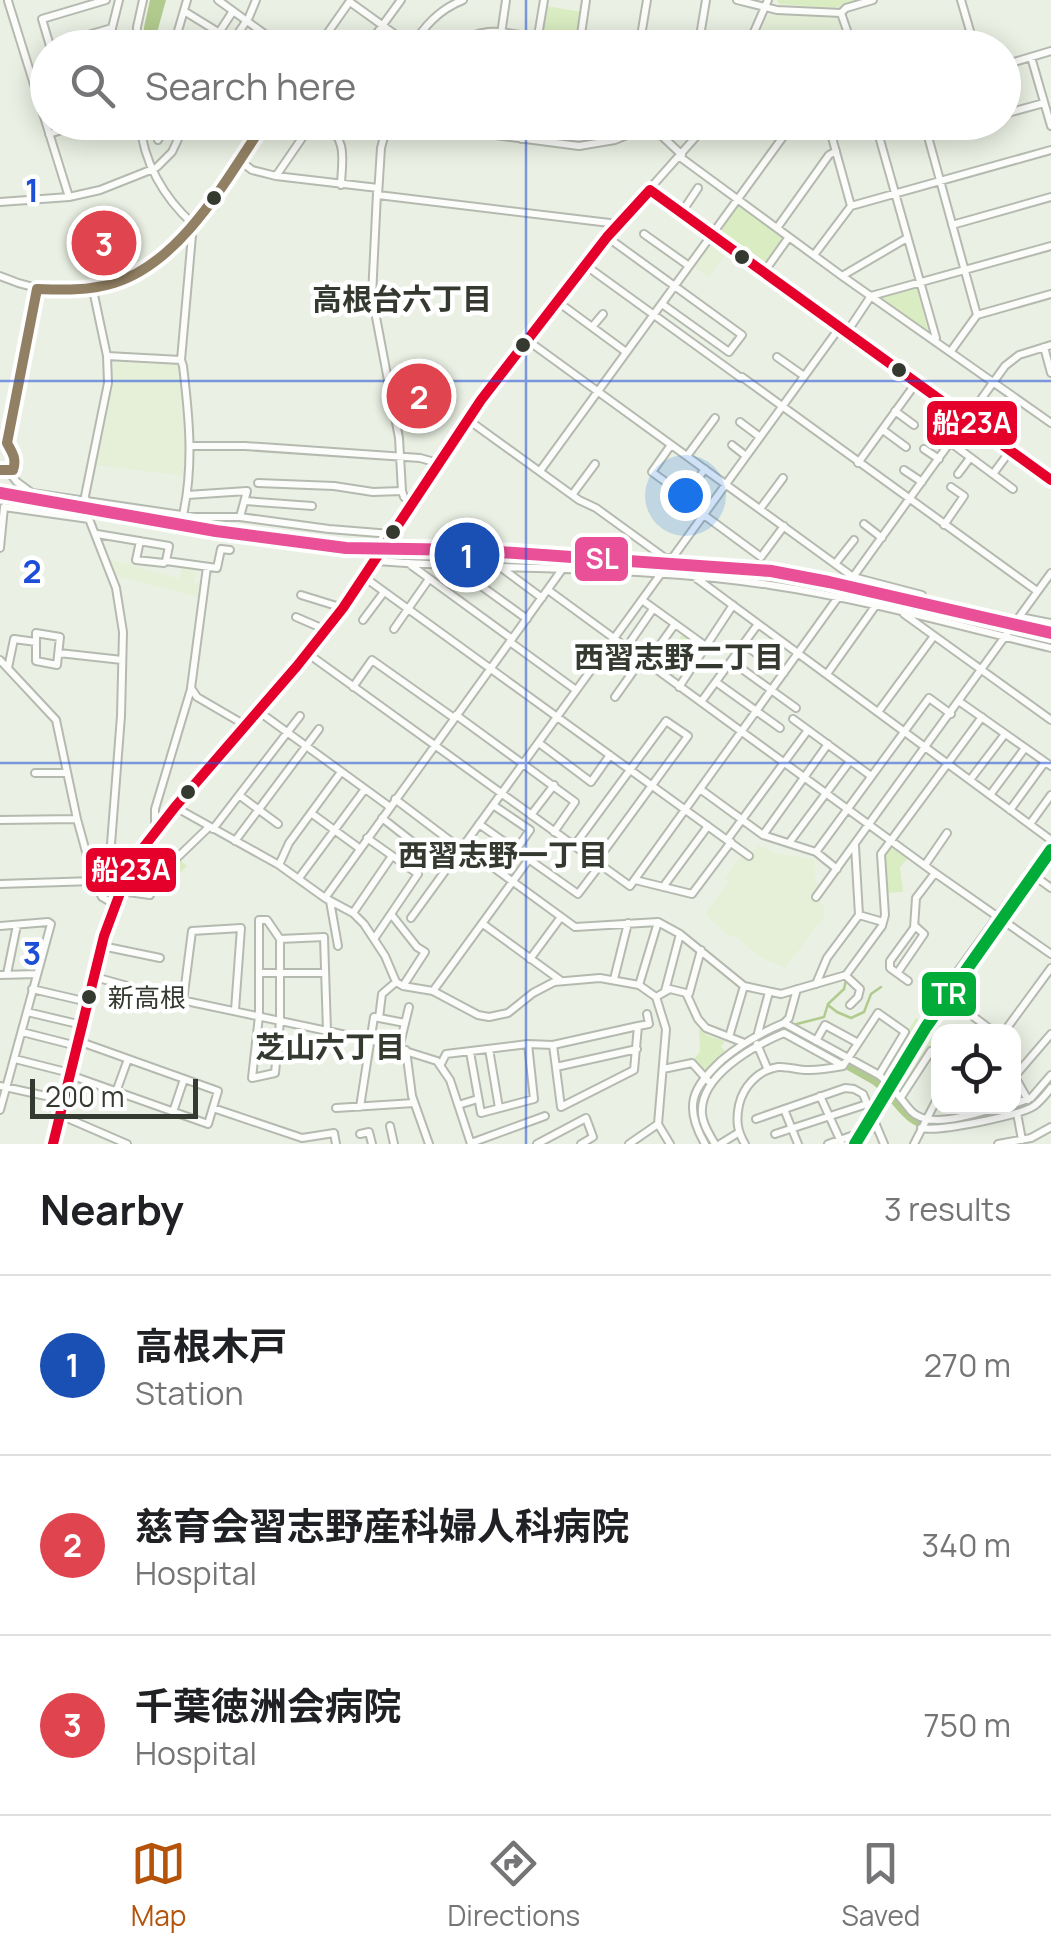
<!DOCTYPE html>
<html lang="en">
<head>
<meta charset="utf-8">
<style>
	body { margin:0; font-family:Manrope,"Noto Sans JP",sans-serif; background:#f2f2f2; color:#202124 }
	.controls { position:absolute; right:30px; bottom:30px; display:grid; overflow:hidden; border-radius:20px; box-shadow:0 5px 25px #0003 }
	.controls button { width:90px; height:90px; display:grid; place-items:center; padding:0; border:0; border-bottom:2px solid #e0e0e0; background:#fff; color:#202124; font:50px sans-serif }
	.scale { position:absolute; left:30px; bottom:25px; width:168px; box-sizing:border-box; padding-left:10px; border:5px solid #353a30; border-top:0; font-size:28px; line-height:35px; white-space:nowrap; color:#353a30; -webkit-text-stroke:8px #fff; paint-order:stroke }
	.you { position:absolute; left:685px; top:495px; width:35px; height:35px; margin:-25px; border:8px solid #fff; border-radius:50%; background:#1a73e8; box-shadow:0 0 0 15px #1a73e833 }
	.badge { display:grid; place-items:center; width:65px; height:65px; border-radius:50%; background:#b45309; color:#fff; font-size:32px; font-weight:700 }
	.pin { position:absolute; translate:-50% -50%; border:5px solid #fff; box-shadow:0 2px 10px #0006 }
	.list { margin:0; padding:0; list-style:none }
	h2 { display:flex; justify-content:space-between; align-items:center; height:130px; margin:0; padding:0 40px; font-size:42px }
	h2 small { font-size:32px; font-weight:400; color:#757577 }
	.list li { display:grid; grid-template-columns:65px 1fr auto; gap:30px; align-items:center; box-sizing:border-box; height:180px; padding:0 40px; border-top:2px solid #e0e0e0 }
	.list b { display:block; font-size:38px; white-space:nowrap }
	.list p { margin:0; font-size:32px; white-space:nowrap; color:#757577 }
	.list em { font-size:32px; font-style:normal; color:#757577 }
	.icon { flex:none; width:55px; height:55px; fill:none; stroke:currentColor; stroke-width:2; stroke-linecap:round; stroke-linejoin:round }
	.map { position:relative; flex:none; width:1051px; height:1144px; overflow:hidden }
	.search { position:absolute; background:#fff; box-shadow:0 5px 25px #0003; left:30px; right:30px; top:30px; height:110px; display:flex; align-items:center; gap:25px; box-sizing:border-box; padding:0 35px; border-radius:55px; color:#757577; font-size:38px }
	.sheet { height:670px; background:#fff }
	nav { display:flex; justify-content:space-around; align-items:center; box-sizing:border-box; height:140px; border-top:2px solid #e0e0e0; background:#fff; font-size:28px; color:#757577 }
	nav a { display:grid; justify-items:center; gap:5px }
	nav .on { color:#b45309 }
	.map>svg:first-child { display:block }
	.built { fill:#e6f0d9 }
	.green { fill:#daedc2 }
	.water { fill:#b1cb8e }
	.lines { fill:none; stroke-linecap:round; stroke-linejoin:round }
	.stream { stroke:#b1cb8e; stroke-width:2.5 }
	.river { stroke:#b1cb8e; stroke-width:10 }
	.minor-casing { stroke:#b5bab0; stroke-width:10 }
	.minor { stroke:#fcfdfb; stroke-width:6 }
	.bus-1-casing { stroke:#fff; stroke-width:18 }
	.bus-2-casing { stroke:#fff; stroke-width:18 }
	.bus-1 { stroke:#e4002b; stroke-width:10 }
	.bus-2 { stroke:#918063; stroke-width:10 }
	.rail-1-casing { stroke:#fff; stroke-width:20 }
	.rail-1 { stroke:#e95098; stroke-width:12 }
	.metro-1-casing { stroke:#fff; stroke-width:20 }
	.metro-1 { stroke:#02ac39; stroke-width:12 }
	.grid { fill:none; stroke:#1d4ed8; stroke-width:2.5; stroke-opacity:0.55 }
	.bus-dot { fill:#353a30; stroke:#fff; stroke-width:4 }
	.labels { text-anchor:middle; stroke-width:9; stroke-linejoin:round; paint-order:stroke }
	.bus-label { font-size:26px; fill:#353a30; stroke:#fff; text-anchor:start }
	.neighbourhood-label { font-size:30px; font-weight:bold; fill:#353a30; stroke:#fff }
	.grid-label { font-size:32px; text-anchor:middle; font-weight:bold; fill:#1d4ed8; stroke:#fff; stroke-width:9; stroke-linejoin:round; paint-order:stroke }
	.line-badge { stroke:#fff; stroke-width:4 }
	.badge-label { font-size:28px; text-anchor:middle; font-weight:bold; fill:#fff }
</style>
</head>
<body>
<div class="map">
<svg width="1051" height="1144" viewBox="0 0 1051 1144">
	<rect width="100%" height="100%" fill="#eaf0e3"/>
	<path class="built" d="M 772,14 L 839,18 L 848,47 L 754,47 L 768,16 Z
		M 710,241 L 726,253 L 709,277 L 692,266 Z
		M 114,359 L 181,364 L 186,420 L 185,476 L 95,465 L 112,382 Z
		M 109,559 L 180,579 L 182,566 L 196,569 L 194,583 L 201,586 L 199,597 L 116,576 Z
		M 758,845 L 778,854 L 814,859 L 816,875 L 814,880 L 817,884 L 817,889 L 812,897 L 823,905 L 825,916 L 785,968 L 758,956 L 736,936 L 728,936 L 705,914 L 728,882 L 724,878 L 742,854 L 748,858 Z"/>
	<path class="green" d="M 777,0 L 862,0 L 835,8 L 779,4 Z
		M 546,6 L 582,12 L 576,47 L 539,48 Z
		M 737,205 L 784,236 L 785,239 L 766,266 L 719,234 Z
		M 916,286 L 928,330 L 925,332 L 880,300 L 881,296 Z
		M 684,632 L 702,645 L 702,648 L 692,663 L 685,658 L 672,678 L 651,664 L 650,660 L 662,644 L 671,650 Z
		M 894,846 L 909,857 L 900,867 L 903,892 L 886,893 L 884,855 L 890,847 Z
		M 179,859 L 187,866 L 160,893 L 153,892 L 157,879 Z
		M 916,1018 L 941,1031 L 938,1032 L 902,1092 L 882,1072 Z
		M 699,1028 L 708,1036 L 725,1041 L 721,1047 L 725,1051 L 703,1072 L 693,1061 L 700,1051 Z"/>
	<path class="water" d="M 150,0 L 166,0 L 153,47 L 143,47 L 144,27 Z"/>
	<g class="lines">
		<path class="stream" d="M 828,1005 L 837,1012 L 851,1018 L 864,1012 L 871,994 L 881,987
			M 793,1025 L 824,1017 L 828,1004 L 844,989 L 846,980"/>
		<path class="river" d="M 710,1144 L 698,1119 L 697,1105 L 703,1085 L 746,1045 L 782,1028 L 875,1080 C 899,1097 904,1124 936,1126 L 1028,1105 L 1051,1082"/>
		<g class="minor-casing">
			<path id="minor" d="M 106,0 L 42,19 L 50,46 L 112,28
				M 218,0 L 284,48
				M 737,0 L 777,10 L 841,13 L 853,48
				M 961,0 L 975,48
				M 8,1 L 69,197
				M 350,2 L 414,48
				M 184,11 L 218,32
				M 841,13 L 846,8 L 873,0
				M 249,17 L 256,0
				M 580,40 L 621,48
				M 112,48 L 112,28 L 119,0
				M 136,48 L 137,27 L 143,0
				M 173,48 L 187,0
				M 209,48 L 233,11
				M 228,48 L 245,23
				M 317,48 L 350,1
				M 366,48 L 401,0
				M 410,48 C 425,26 438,10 463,0
				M 454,48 C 481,23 506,33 538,38
				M 499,48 L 506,0
				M 536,48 L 544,0
				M 579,48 L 586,0
				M 639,48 L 647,0
				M 698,48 L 706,0
				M 747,48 L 768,0
				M 1031,57 L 1051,126
				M 1004,65 L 1051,51
				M 1004,114 L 1044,103
				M 140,122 C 143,162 164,198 193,224 L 181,360 L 183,366 C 189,416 194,465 183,515
				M 242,122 L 252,130
				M 324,122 C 348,141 342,158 341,185
				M 388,122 L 381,148 L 378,195 L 618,224
				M 396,122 L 579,146 L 615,140 L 632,133 L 649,122
				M 647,122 L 682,155
				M 723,122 L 800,131 L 829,122
				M 875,122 L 936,338
				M 924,122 L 977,315
				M 828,123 L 851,206
				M 49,134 L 87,122
				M 484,135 L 486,122
				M 927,135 L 972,122
				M 521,139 L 524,122
				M 158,140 L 167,122
				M 680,157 L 842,276 L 1051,423
				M 239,160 L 252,170 L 276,176 L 378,188
				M 157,167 L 172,152 L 186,122
				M 276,176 L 313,122
				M 650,190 L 1051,480
				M 377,193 L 372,296 L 399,438 L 402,491 L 404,497 L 412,503
				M 0,202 L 69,197 L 100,190 L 153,169
				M 682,212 L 698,188
				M 952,225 L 1051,197
				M 777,228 L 829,155 L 836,151
				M 644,234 L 689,266
				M 607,237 L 742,335 L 729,352 L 662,304
				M 814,255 L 851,206 L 1051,150
				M 585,265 L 741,378
				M 764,272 L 789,237
				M 0,276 C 25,287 48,292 75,291 C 171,286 217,192 265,122
				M 842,276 L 907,238
				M 93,290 L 107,356 L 108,383 L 85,496 L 89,519 L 116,588 L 123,632 L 121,716 L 111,844 L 115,855 L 131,867
				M 558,302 L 626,352
				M 592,327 L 603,314
				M 847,332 L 871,296 L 1051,246
				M 527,340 L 853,577 L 1005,366 L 1019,355 L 1051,345
				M 1044,347 L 1051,373
				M 951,351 L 977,315 L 1051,294
				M 107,356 L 181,360
				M 777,357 L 804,376
				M 742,377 L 1037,591
				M 895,411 L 914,425
				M 467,419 L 579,500 L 596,508 L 665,558 L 671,558
				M 740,422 L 760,437
				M 883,430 L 906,447
				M 951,443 L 1013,489
				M 671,445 L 652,472 L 685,496 L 705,469
				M 732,445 L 746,456
				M 191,446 L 245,446 L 420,458 L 438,463
				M 924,449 L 939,459
				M 687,456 L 715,418
				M 858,463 L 916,383
				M 0,470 L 13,470 C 19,459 11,452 7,443 L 37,289
				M 904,470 L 922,482
				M 8,471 L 17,482 L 32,493 L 195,517 L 240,517 L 329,529 L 391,534
				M 540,471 L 788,130
				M 958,474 L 970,458
				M 993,474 L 1010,451
				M 258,483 L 334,486 L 373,492 L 402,491
				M 187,495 L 247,491 L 240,517
				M 572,495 L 595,464
				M 245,501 L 312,506
				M 760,509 L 783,478
				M 704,515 L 761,557 L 784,526
				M 864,524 L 882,538
				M 944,525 L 964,496 L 951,487
				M 97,534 L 169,546 L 166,561 L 217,568 L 221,549 L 230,550
				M 140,541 L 136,560 L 164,563 L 166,561
				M 0,548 L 4,507 L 89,519
				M 376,561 C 507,571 640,565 770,585 C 865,599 958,626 1051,648
				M 408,563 L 512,639
				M 835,564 L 854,540
				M 207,567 L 191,688 L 197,697 L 245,725
				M 455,567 L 527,619
				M 503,569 L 542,598
				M 364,577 L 749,856
				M 853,577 L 922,595
				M 696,578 L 1051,840
				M 548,590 L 935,873 L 1051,954
				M 301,595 L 343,608
				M 642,600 L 707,647
				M 904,614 L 1051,720
				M 296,617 L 326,630
				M 1020,617 L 1051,623
				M 363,620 L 384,592
				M 394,629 L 429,579
				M 36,633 L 60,637 L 57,665 L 36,661 Z
				M 510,642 L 576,690
				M 743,644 L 784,673
				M 626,648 L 653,609
				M 59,653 L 122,660
				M 307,653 L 630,886 L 839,596
				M 0,660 L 56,720 L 77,819 L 94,881 L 102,897 L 114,904
				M 731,661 L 796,708
				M 647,663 L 675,624
				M 8,668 L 14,639 L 36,642
				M 827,674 L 876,605
				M 716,682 L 780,728
				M 353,687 L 372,660 L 454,718
				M 679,687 L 733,605
				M 615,697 L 642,659
				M 701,702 L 758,624
				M 960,702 L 1051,766
				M 258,711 L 390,807
				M 878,712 L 934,636
				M 456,715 L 575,802 L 554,832
				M 793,719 L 871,776
				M 539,743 L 591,782 L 610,755
				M 35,773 L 67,773
				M 970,780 L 1005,734
				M 700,789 L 763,835 L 816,852 L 837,869
				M 239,795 L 278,824
				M 990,795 L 1025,748
				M 395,799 L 461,849
				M 493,805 L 530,830 L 516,850
				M 175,807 L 279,865 L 325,898 L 353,913 L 364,924 L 385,956 L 396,982 L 403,986 L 433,991 L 478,1015 L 489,1017 L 508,1013 L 533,993 L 554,982 L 600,978 L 639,985 L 656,997 L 666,1029 L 658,1124 L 670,1144
				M 1010,810 L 1045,762
				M 311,813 L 359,848
				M 531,815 L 554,785
				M 382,818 L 414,843 L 401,862
				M 0,820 L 77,819
				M 479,824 L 578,894 L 600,865
				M 1030,824 L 1051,795
				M 158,828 L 155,823 L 155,809 L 191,689
				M 213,829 L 300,716
				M 763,835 L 828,744
				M 367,838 L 418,874 L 374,939
				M 727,840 L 808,730
				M 235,841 L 319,729
				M 789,843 L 850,761
				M 464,846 L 575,927 L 658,922 L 680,934 L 744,986 L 781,994 L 846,975 L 882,926 L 885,915 L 881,854 L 982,717
				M 574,846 L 666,721 L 688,736 L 596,862
				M 816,852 L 929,698 L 951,714
				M 279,865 L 289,843 L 341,772
				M 925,865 L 947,833
				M 1029,872 L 1051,888
				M 299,878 L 365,789
				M 635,880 L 692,894 L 731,842
				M 0,884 L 94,881
				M 663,887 L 708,826
				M 120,891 L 150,895 L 156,878 L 209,827
				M 816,897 L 1051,573
				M 325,898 L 561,571
				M 330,901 L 338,946
				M 353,913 L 392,856
				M 391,914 L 417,947 L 425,952 L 403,986
				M 859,915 L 883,922
				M 411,918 L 840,327
				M 259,920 L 267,920 L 280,939 L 280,1021 L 275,1073 L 252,1078 L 259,1016 Z
				M 483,924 L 560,980
				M 0,926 L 48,922 L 51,924 L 0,1110
				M 280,939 L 324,937 L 327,1031
				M 102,946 L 160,958
				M 530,959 L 561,917
				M 898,972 L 924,934 L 915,926
				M 260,973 L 325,973
				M 7,974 L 17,925
				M 0,975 L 37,974
				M 846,976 L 860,989 L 858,997 L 850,1005
				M 95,977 L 167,997 L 370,1040 L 437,1061 L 450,1080 L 471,1144
				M 614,979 L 628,923
				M 908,981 L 890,968 L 890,961 L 914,928 L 916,898 L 935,873
				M 816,984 L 827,958 L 859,915 L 855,846
				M 639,985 L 658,922
				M 32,989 L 88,1002
				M 433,991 L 529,859
				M 665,991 L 680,934
				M 689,994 L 701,950
				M 656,997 L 670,989 L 686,993 L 698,1019 L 706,1028 L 742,1042
				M 183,1001 L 192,931 L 241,928 L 235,1010
				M 27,1012 L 82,1025
				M 379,1018 L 382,994 L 396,982
				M 784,1023 L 789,1018 L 797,989
				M 22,1032 L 77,1046
				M 994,1032 L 942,993 L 1051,843
				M 1004,1032 L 1051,968
				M 758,1033 L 769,992
				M 729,1037 L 744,986
				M 816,1041 L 825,1025 L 858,1043
				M 757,1044 L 768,1070
				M 553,1045 L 561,1107 L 634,1070 L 638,1026
				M 399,1048 L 409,1007
				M 489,1049 L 499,1108
				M 406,1050 L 412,1096 L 429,1144
				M 470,1052 L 481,1113 L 534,1099 L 528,1044
				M 15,1059 L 70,1073
				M 441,1064 L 446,1054 L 528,1044 L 553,1045 L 638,1026 L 649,1024 L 647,1014
				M 556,1067 L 637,1049
				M 663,1069 L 692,1063 L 711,1084
				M 70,1075 L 208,1124 L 218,1091 L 78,1041
				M 1014,1077 L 1051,1034
				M 1015,1077 L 1028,1100
				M 0,1086 L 64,1100
				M 116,1092 L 128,1059
				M 820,1096 L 842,1144
				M 901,1097 L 931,1051 L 938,1063
				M 1014,1104 L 1031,1098 L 1051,1075
				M 458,1105 L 478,1099
				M 360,1107 L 374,1017 L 405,1023
				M 213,1108 L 302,1138 L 334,1133 L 336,1144
				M 336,1108 L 414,1103
				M 784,1109 L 798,1144
				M 173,1112 L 184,1079
				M 1017,1113 L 1022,1140
				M 60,1115 L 127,1144
				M 756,1119 L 845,1088 L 854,1089 L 863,1094 L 884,1144
				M 390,1126 L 394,1144
				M 921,1128 C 939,1132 1018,1116 1034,1106 C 1041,1101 1046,1094 1051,1088
				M 360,1134 L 369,1132 L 372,1144
				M 775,1134 L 867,1104
				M 471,1143 L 545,1116
				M 53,1144 L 104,936 L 114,904 L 131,867 L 150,839 L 326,630 L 361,582 L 481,400 L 607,237 L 709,122
				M 537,1144 L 586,1118 L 593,1137 L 581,1144
				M 629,1144 L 658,1124
				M 705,1144 C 683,1106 692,1088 722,1060 C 742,1043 760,1033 784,1023 L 879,1075 C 892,1086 900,1098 911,1111 C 929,1131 980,1112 1003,1106
				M 715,1144 C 710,1135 703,1126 702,1114 C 699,1076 753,1046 784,1033 L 842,1065
				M 720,1144 L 738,1133
				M 745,1144 C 737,1131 736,1120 739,1105 C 743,1087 758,1070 778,1067 C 788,1066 800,1071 810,1070 C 821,1070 832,1068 843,1066 L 878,1013 L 905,1032 L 879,1075
				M 828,1144 L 877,1127
				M 914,1144 L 938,1097
				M 998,1144 L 1031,1138 L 1051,1127"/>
		</g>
		<use href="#minor" class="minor"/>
		<g class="bus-1-casing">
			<path id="bus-1" d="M 650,190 L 1051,480
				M 53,1144 L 104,936 L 123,885 L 143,848 L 175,807 L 297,666 L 343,608 L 481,400 L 607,237 L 650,190"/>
		</g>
		<g class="bus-2-casing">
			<path id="bus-2" d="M 0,470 L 13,470 C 17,459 12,452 7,443 L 37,289 C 63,290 88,291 114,283 C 182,262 227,178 265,122"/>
		</g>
		<use href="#bus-1" class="bus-1"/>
		<use href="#bus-2" class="bus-2"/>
		<g class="rail-1-casing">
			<path id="rail-1" d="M 0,493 L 216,531 L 346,548 L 471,550 L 771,571 L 829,582 L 1051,633"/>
		</g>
		<use href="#rail-1" class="rail-1"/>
		<g class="metro-1-casing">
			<path id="metro-1" d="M 855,1144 L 926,1027 L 1051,850"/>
		</g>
		<use href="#metro-1" class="metro-1"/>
	</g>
	<path class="grid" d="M 526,0 L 526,48M 526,122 L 526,1144M 0,381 L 1051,381M 0,763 L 1051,763"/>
	<g class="bus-dot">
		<circle cx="214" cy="198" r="9"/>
		<circle cx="742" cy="257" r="9"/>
		<circle cx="523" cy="345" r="9"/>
		<circle cx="899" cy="370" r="9"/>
		<circle cx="393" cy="532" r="9"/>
		<circle cx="188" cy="792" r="9"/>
		<circle cx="89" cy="997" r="9"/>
	</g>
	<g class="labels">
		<g class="bus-label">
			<text x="108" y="1007">新高根</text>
		</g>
		<g class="neighbourhood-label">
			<text x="402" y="310">高根台六丁目</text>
			<text x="679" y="668">西習志野二丁目</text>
			<text x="503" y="866">西習志野一丁目</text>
			<text x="330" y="1058">芝山六丁目</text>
		</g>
	</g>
	<g class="grid-label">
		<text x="32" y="202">1</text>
		<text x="32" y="583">2</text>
		<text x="32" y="965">3</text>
	</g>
	<g class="line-badge">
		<rect x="925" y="399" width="94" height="48" rx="10" fill="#e4002b"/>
		<rect x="573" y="535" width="57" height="48" rx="10" fill="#e95098"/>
		<rect x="84" y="846" width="94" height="48" rx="10" fill="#e4002b"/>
		<rect x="920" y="970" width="58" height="48" rx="10" fill="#02ac39"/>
	</g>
	<g class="badge-label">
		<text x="972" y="433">船23A</text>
		<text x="602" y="569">SL</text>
		<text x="131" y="880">船23A</text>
		<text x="949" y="1004">TR</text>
	</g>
</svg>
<div class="controls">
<button><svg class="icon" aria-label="locate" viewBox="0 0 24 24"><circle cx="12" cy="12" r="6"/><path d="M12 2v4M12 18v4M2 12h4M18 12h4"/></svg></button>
</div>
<div class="scale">200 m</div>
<div class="you"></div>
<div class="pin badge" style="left:467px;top:555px;background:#1a4fb4">1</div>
<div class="pin badge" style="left:419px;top:396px;background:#e0444e">2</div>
<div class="pin badge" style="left:104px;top:243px;background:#e0444e">3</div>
<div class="search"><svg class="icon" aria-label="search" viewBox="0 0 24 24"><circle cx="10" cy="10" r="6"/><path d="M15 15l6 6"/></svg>Search here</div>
</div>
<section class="sheet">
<h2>Nearby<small>3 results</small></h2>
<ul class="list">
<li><span class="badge" style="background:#1a4fb4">1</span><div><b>高根木戸</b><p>Station</p></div><em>270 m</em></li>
<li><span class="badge" style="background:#e0444e">2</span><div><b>慈育会習志野産科婦人科病院</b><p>Hospital</p></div><em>340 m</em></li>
<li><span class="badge" style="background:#e0444e">3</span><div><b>千葉徳洲会病院</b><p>Hospital</p></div><em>750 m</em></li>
</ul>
</section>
<nav>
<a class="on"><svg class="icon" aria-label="map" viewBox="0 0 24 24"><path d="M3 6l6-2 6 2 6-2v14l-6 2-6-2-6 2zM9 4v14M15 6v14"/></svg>Map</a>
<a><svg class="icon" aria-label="directions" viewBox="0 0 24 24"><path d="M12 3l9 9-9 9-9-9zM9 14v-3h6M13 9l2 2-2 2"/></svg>Directions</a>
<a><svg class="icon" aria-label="saved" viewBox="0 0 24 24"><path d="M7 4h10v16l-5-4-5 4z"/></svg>Saved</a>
</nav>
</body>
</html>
